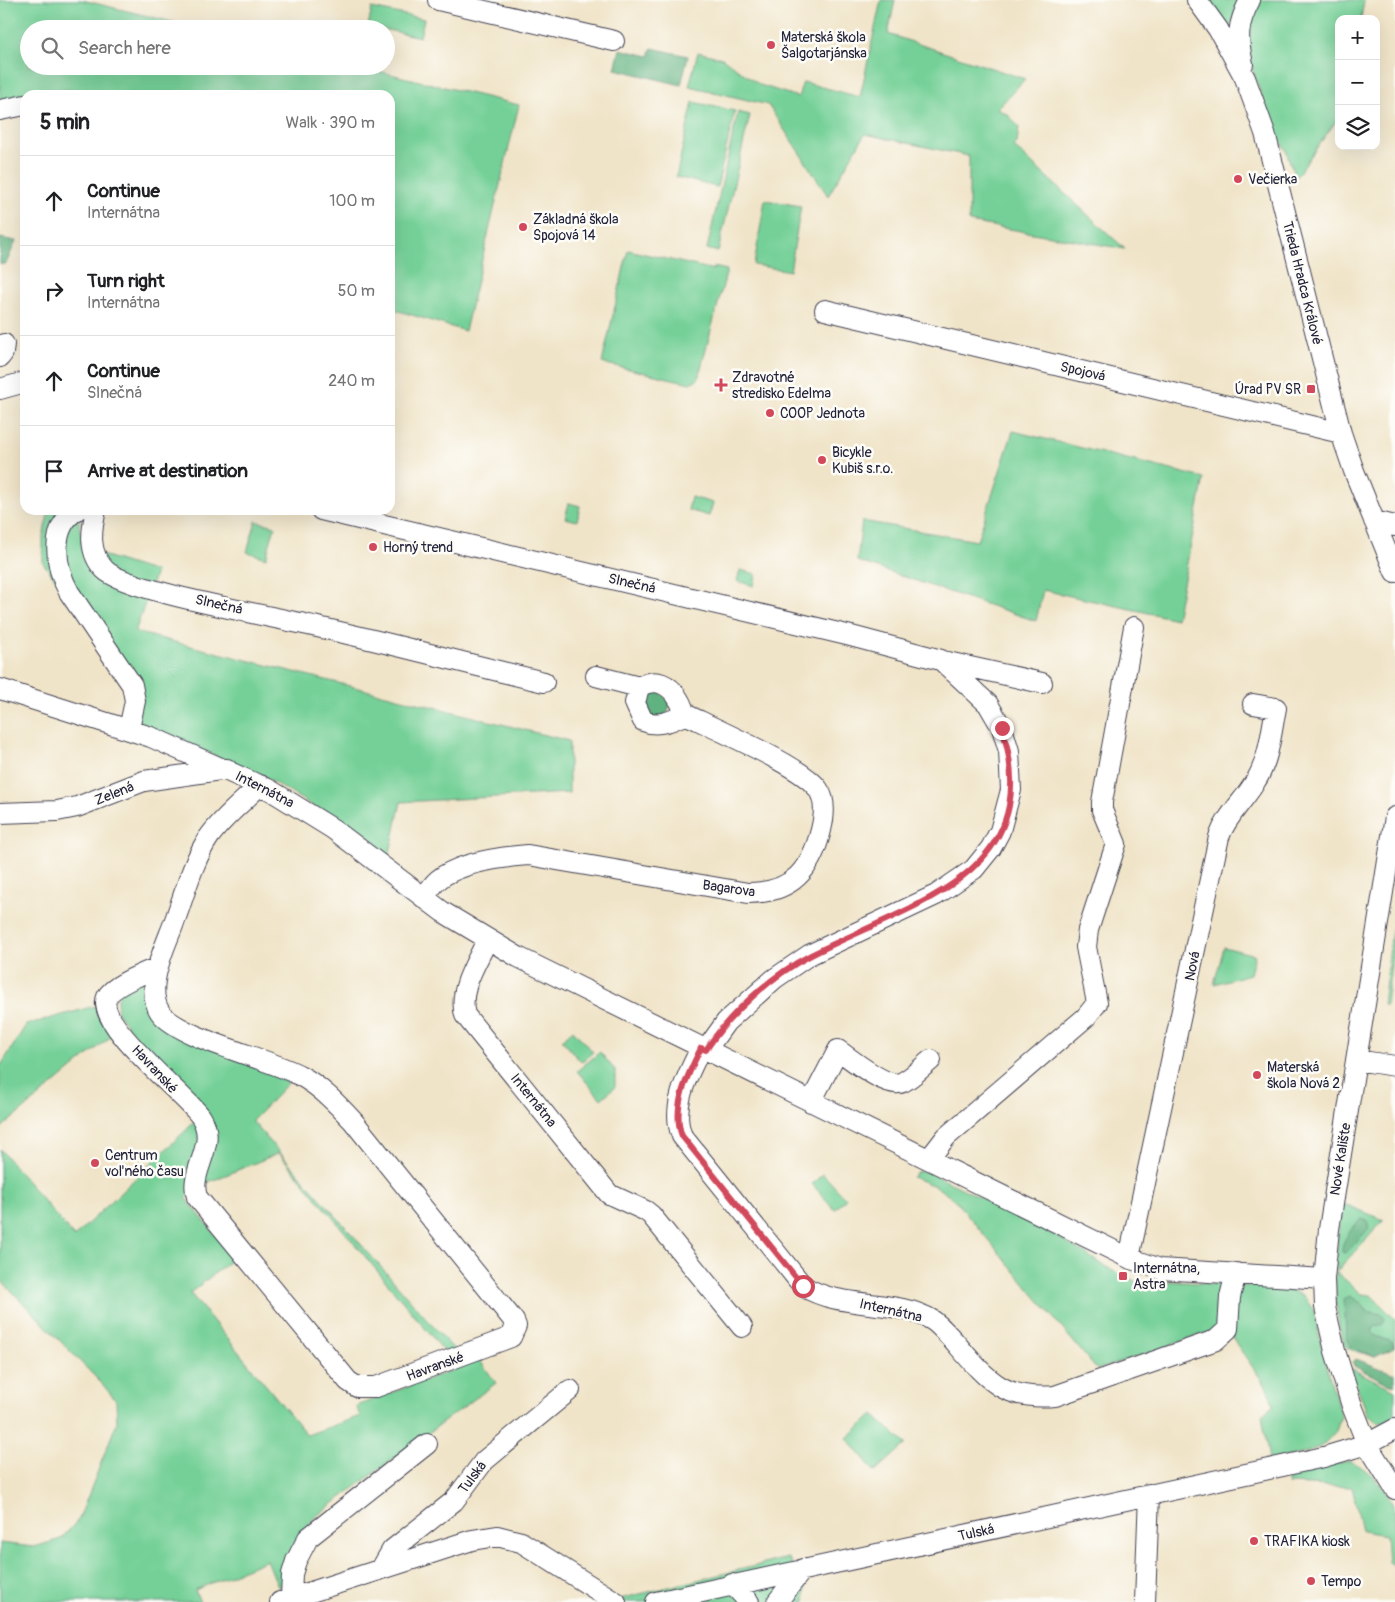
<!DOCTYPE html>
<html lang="en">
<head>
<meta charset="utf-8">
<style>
	body { margin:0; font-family:Pangolin,sans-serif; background:#f2f2f2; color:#202124 }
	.controls { position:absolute; right:15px; top:15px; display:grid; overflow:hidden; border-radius:10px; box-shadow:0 5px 20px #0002 }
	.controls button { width:45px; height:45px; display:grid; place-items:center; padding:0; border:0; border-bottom:1px solid #e0e0e0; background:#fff; color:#202124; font:25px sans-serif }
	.stop { position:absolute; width:15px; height:15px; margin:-11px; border:4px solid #d1495b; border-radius:50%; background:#fff }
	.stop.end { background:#d1495b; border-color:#fff; box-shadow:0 1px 5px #0008 }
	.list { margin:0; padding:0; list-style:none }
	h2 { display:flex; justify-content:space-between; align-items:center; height:65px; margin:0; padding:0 20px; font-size:21px }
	h2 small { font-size:16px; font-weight:400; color:#757577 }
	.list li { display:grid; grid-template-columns:32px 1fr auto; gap:15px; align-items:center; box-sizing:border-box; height:90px; padding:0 20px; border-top:1px solid #e0e0e0 }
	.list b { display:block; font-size:19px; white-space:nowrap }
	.list p { margin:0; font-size:16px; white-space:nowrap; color:#757577 }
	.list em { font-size:16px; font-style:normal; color:#757577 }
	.icon { flex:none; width:28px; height:28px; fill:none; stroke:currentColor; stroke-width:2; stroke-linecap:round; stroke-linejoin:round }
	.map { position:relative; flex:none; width:1395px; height:1602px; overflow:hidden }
	.search { position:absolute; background:#fff; box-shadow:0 5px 20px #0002; left:20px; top:20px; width:375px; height:55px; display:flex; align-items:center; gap:12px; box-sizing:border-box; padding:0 18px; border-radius:28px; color:#757577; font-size:19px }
	.panel { position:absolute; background:#fff; box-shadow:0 5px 20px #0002; left:20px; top:90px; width:375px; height:425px; border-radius:15px }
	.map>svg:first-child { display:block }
	.green { fill:#75d097; stroke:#4c7969; fill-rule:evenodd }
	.forest { fill:#60b280; stroke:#416a5e }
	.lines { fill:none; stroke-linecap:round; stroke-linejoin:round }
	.minor-casing { stroke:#413f50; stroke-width:22 }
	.minor { stroke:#fff; stroke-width:20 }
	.route { stroke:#d1495b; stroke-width:6 }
	.poi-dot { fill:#d1495b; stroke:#fdfcf7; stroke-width:2 }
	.labels { text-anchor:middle; stroke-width:5; stroke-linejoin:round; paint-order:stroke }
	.poi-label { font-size:14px; fill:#22223b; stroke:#fdfcf7; text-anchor:start }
	.street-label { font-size:14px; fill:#22223b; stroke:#fdfcf7 }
</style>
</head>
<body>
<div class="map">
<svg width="1395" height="1602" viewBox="0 0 1395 1602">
	<rect width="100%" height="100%" fill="#fdfcf7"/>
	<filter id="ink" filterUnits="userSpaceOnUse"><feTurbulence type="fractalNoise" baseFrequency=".02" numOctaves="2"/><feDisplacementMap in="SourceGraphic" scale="10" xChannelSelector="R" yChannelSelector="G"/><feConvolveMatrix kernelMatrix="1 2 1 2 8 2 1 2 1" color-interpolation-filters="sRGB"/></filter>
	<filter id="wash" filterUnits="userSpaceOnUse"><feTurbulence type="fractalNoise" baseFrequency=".0096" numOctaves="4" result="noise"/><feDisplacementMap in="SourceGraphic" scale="20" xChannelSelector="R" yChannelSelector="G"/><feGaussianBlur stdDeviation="1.12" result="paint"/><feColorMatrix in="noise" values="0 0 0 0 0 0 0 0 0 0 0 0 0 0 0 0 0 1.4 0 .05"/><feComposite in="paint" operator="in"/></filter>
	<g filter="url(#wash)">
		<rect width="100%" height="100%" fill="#f0e4c8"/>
		<path class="green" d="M 0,0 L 82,0 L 201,29 L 29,29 L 29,66 L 357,66 L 519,105 L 465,331 L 392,309 L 390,313 L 390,95 L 98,95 L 74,90 L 47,90 L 0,104 Z
			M 881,0 L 895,0 L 888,34 L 1025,79 L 997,109 L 1007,114 L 1019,127 L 1017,143 L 1013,146 L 1125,249 L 969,222 L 969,156 L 865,134 L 828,196 L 768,105 L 689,86 L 698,52 L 722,58 L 760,85 L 798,97 L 803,82 L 860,97 Z
			M 1206,0 L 1240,0 L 1229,30 Z
			M 1258,0 L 1364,0 L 1361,19 L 1339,19 L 1339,117 L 1295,178 L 1286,150 L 1271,125 L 1245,46 L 1246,29 Z
			M 372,8 L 424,19 L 420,37 L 368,26 Z
			M 693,102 L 735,111 L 717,187 L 676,177 Z
			M 738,112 L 750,115 L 718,252 L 707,249 Z
			M 765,200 L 801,206 L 790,271 L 754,265 Z
			M 628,250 L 714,270 L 714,267 L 727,270 L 698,379 L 690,383 L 602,363 Z
			M 1013,431 L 1204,478 L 1176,619 L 1043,590 L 1036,621 L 857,561 L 862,521 L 977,541 Z
			M 691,497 L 713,503 L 709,516 L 688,510 Z
			M 569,503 L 580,506 L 577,521 L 565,518 Z
			M 49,510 L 78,510 L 80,532 L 99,554 L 156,572 L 135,632 L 569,741 L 569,793 L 401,802 L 389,857 L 361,835 L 263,776 L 126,718 L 127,672 L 43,563 L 43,536 Z
			M 256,521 L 275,526 L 266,558 L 247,552 Z
			M 740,570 L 756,574 L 754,586 L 737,581 Z
			M 1395,905 L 1395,936 L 1386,1005 L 1383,1005 Z
			M 1224,947 L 1255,955 L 1250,974 L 1214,984 Z
			M 146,979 L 152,1010 L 291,1080 L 252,1121 L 457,1353 L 468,1344 L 496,1383 L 315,1517 L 294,1543 L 279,1589 L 267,1560 L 195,1590 L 200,1602 L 0,1602 L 0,1543 L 34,1547 L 61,1539 L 79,1519 L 117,1422 L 116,1401 L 104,1386 L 0,1279 L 0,1149 L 74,1237 L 206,1111 L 155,1061 L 118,1014 L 117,1001 L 121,991 ZM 279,1153 L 458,1368 L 356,1406 L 360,1416 L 307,1435 L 190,1293 L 234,1258 L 186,1198 L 204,1184 Z
			M 95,1006 L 115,1033 L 0,1129 L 0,1067 L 26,1025 Z
			M 573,1030 L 593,1052 L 581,1062 L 562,1040 Z
			M 600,1052 L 615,1070 L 615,1087 L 601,1099 L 577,1071 Z
			M 926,1171 L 1038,1225 L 1113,1271 L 1139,1283 L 1167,1281 L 1283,1288 L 1303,1295 L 1314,1311 L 1324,1357 L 1341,1417 L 1336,1431 L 1323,1445 L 1306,1453 L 1269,1460 L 1262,1415 L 1274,1405 L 1266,1386 L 1237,1345 L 1227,1326 L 1097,1370 L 955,1200 L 935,1186 L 912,1177 L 918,1172 Z
			M 823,1174 L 846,1199 L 835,1210 L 812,1184 Z
			M 1344,1204 L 1384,1220 L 1336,1272 L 1362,1294 L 1371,1295 L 1395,1319 L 1394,1348 L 1391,1342 L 1376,1336 L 1372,1332 L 1374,1327 L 1361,1303 L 1350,1346 L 1375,1357 L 1346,1348 C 1330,1313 1336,1245 1341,1208 Z
			M 1350,1368 L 1395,1390 L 1395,1420 L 1378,1422 L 1368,1415 Z
			M 873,1415 L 906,1444 L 875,1472 L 847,1438 Z
			M 1349,1461 C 1367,1466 1388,1490 1394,1508 C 1395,1518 1395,1554 1395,1567 L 1388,1562 L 1386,1535 L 1362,1531 L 1352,1487 L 1288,1484 L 1289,1476 L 1292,1472 Z
			M 788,1558 L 806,1586 L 805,1602 L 607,1602 Z"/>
		<path class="forest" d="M 652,48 L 688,56 L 681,85 L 615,69 L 620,49 L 649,56 Z
			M 0,238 L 16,241 L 6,264 L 0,264 Z
			M 657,688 L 671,704 L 667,714 L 654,719 L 640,697 Z
			M 1362,1219 L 1367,1221 L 1369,1228 L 1346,1253 L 1342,1252 C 1341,1242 1353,1225 1362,1219 Z
			M 1350,1296 L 1361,1303 L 1367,1311 L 1381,1314 L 1385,1319 L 1383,1324 L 1374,1327 L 1372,1332 L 1376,1336 L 1392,1342 L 1394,1348 L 1375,1357 L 1350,1346 L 1346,1333 L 1344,1299 Z
			M 1356,1359 L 1395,1374 L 1395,1384 L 1391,1385 L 1354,1366 L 1353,1362 Z"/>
	</g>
	<g filter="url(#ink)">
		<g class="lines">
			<g class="minor-casing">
				<path id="minor" d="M 438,0 L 614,41
					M 1197,0 L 1218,29 L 1245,78 L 1265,133 L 1341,433 L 1354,471 L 1395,572
					M 1243,64 C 1237,37 1237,25 1250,0
					M 0,110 L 25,105
					M 825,310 L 1341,433
					M 0,357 L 3,353 L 4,344
					M 0,389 L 25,382
					M 77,510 C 49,527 55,567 69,592 L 132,685 L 135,701 L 129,729
					M 96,510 C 91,531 88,553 105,570 C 126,591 276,617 313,626 C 390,643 467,664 544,682
					M 321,510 L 851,636 L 941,660 L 988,704 L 1002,728 L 1009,751 L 1011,790 L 1000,831 L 991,848 L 974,869 L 936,895 L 809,955 L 774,979 L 726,1022 L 706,1050
					M 1374,521 L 1395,526
					M 943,661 L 1042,683
					M 596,676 L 639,687
					M 0,689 L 151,737 L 270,790 L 333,829 L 443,912 L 518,957 L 1129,1258 L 1160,1269 L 1324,1279
					M 0,813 L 57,811 L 77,807 L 144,781 L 227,769
					M 1395,817 L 1329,1229 L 1324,1279 L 1325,1307 L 1335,1351 L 1352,1406 L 1367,1444 L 1395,1489
					M 424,898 C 428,892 432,885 438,880 C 458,863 503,857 528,855 L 748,893 C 792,893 811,870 821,830 C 824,818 826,800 818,789 C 804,768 726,734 700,721 C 696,719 690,717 686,714 C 683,711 682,704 679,700 C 670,684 656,677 639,687 L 635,703 L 643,721 C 658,727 672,721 686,714
					M 487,940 C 477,963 458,989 465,1015 L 609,1194 L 646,1211 L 651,1215 L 742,1327
					M 156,968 C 145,973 113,985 107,997 C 94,1024 187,1096 201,1117 C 219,1145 188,1170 197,1197 L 348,1381 L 357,1387 L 376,1387 L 511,1337 L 516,1326 L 514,1321 L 353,1121 C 337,1104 321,1087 301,1076 C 269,1058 179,1039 160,1012 C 145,989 163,951 172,928 C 183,900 192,862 209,837 C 223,817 243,802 260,785
					M 701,1048 C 688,1074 670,1107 682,1136 L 803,1286 C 840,1310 896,1298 932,1320 C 940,1325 947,1334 954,1341 C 986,1378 1002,1401 1055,1396 L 1216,1340 L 1228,1329 L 1230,1297 L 1236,1273
					M 1356,1060 L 1395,1066
					M 811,1102 L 838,1050 C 851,1059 888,1090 903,1082 C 913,1077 922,1067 931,1060
					M 929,1159 L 946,1137 L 1086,1017 L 1097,1003 L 1086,947 L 1088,930 L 1116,844 L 1102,810 L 1102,802 L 1134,627
					M 1129,1258 L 1219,837 C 1227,815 1244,801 1255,782 C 1269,761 1271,733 1276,708 L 1253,704
					M 381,1569 L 392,1550 L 454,1501 L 484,1461 L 570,1390
					M 732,1584 L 749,1602
					M 291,1598 L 292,1574 L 296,1561 L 308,1538 L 427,1444
					M 280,1602 L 472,1540 L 497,1536 L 521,1542 L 616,1602
					M 656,1602 L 1324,1457 L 1367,1444 L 1395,1429
					M 777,1602 L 803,1569
					M 1145,1602 L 1149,1494"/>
			</g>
			<use href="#minor" class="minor"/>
		</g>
	</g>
	<g class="lines" filter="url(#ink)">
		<path class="route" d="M 803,1286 L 682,1136 C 671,1107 688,1074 701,1048 L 706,1050 C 729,1014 772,975 811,955 C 911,903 1048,876 1002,728"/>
	</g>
	<g class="poi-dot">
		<circle cx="771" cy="45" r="5"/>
		<circle cx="1238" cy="179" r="5"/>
		<circle cx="523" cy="227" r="5"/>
		<path d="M718.5 377.5h5v5h5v5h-5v5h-5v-5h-5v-5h5z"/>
		<rect x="1306" y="384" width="10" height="10" rx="2.5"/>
		<circle cx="770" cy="413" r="5"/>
		<circle cx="822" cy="460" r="5"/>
		<circle cx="373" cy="547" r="5"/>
		<circle cx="1257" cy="1075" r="5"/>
		<circle cx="95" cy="1163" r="5"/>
		<rect x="1118" y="1271" width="10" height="10" rx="2.5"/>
		<circle cx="1254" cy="1541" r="5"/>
		<circle cx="1311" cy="1581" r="5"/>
	</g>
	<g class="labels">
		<g class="poi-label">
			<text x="781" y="42">Materská škola<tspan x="781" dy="16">Šalgotarjánska</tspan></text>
			<text x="1248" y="184">Večierka</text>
			<text x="533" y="224">Základná škola<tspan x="533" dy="16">Spojová 14</tspan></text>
			<text x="732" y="382">Zdravotné<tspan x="732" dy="16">stredisko Edelma</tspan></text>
			<text x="1301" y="394" text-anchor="end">Úrad PV SR</text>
			<text x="780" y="418">COOP Jednota</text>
			<text x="832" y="457">Bicykle<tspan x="832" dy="16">Kubiš s.r.o.</tspan></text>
			<text x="383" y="552">Horný trend</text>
			<text x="1267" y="1072">Materská<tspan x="1267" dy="16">škola Nová 2</tspan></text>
			<text x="105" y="1160">Centrum<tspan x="105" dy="16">voľného času</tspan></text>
			<text x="1133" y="1273">Internátna,<tspan x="1133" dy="16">Astra</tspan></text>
			<text x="1264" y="1546">TRAFIKA kiosk</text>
			<text x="1321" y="1586">Tempo</text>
		</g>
		<g class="street-label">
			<text transform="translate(1303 283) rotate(76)" y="5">Trieda Hradca Králové</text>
			<text transform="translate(1083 371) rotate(13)" y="5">Spojová</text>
			<text transform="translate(632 583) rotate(13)" y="5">Slnečná</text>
			<text transform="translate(219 604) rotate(13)" y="5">Slnečná</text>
			<text transform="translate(265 789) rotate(27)" y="5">Internátna</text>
			<text transform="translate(114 793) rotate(-22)" y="5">Zelená</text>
			<text transform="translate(729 888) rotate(8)" y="5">Bagarova</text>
			<text transform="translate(1192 966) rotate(-79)" y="5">Nová</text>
			<text transform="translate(155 1069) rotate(47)" y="5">Havranské</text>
			<text transform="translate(534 1100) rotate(51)" y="5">Internátna</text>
			<text transform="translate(1340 1159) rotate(-81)" y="5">Nové Kalište</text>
			<text transform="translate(891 1310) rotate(13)" y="5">Internátna</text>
			<text transform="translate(435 1366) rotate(-20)" y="5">Havranské</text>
			<text transform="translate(472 1477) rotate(-53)" y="5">Tulská</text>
			<text transform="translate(976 1532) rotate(-12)" y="5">Tulská</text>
		</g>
	</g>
</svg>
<div class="controls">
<button>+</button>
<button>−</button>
<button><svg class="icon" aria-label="layers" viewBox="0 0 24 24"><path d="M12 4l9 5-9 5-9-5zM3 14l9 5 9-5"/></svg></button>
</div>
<div class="stop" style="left:803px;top:1286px"></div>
<div class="stop end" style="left:1002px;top:728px"></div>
<div class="search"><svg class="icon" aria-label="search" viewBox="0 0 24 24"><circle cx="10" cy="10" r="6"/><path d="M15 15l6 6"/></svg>Search here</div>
<section class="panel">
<h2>5 min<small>Walk · 390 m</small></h2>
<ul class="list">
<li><svg class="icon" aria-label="ahead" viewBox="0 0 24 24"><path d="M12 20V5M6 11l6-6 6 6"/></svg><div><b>Continue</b><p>Internátna</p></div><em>100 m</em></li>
<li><svg class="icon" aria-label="right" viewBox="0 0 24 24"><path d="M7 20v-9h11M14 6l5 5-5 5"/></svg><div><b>Turn right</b><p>Internátna</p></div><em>50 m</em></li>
<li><svg class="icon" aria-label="ahead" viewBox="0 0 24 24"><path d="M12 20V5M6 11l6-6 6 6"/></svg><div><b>Continue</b><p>Slnečná</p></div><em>240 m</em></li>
<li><svg class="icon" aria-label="arrive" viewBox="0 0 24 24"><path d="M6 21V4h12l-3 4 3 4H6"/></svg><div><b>Arrive at destination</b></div></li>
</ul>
</section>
</div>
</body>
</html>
